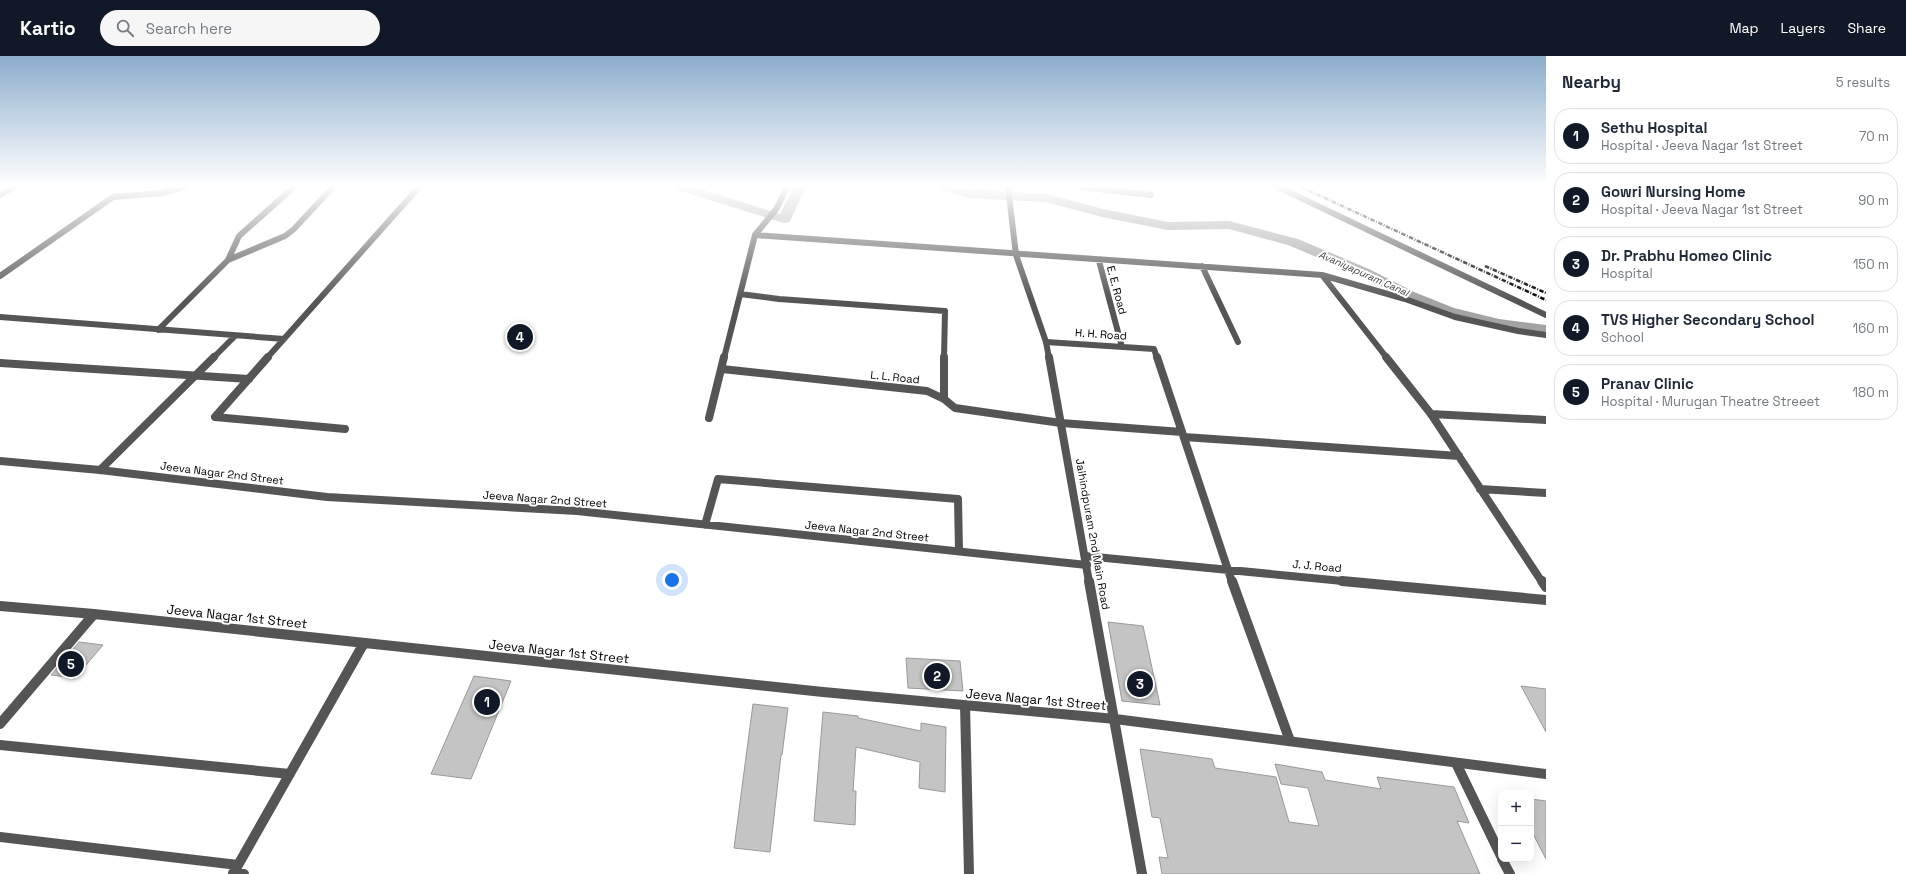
<!DOCTYPE html>
<html lang="en">
<head>
<meta charset="utf-8">
<style>
	body { margin:0; font-family:"Space Grotesk",sans-serif; background:#f6f6f7; color:#1f2937 }
	.controls { position:absolute; right:12px; bottom:12px; display:grid; overflow:hidden; border-radius:8px; box-shadow:0 4px 16px #0002 }
	.controls button { width:36px; height:36px; display:grid; place-items:center; padding:0; border:0; border-bottom:1px solid #e0e1e3; background:#fff; color:#1f2937; font:20px sans-serif }
	.you { position:absolute; left:672px; top:524px; width:14px; height:14px; margin:-10px; border:3px solid #fff; border-radius:50%; background:#1a73e8; box-shadow:0 0 0 6px #1a73e833 }
	.badge { display:grid; place-items:center; width:26px; height:26px; border-radius:50%; background:#111827; color:#fff; font-size:13px; font-weight:700 }
	.pin { position:absolute; translate:-50% -50%; border:2px solid #fff; box-shadow:0 1px 4px #0006 }
	.list { margin:0; padding:0; list-style:none }
	h2 { display:flex; justify-content:space-between; align-items:center; height:52px; margin:0; padding:0 16px; font-size:17px }
	h2 small { font-size:13px; font-weight:400; color:#747a83 }
	.list li { display:grid; grid-template-columns:26px 1fr auto; gap:12px; align-items:center; box-sizing:border-box; height:56px; margin:0 8px 8px; padding:0 8px; border:1px solid #e0e1e3; border-radius:16px }
	.list b { display:block; font-size:15px; white-space:nowrap }
	.list p { margin:0; font-size:13px; white-space:nowrap; color:#747a83 }
	.list em { font-size:13px; font-style:normal; color:#747a83 }
	.icon { flex:none; width:22px; height:22px; fill:none; stroke:currentColor; stroke-width:2; stroke-linecap:round; stroke-linejoin:round }
	.map { position:relative; flex:none; width:1546px; height:818px; overflow:hidden }
	header { display:flex; align-items:center; gap:24px; box-sizing:border-box; height:56px; padding:0 20px; background:#111827; color:#fff }
	header strong { font-size:19px }
	nav { display:flex; gap:22px; margin-inline-start:auto; font-size:14px }
	.search { width:280px; height:36px; background:#f6f6f7; display:flex; align-items:center; gap:10px; box-sizing:border-box; padding:0 14px; border-radius:22px; color:#747a83; font-size:15px }
	main { display:flex }
	aside { flex:1; background:#fff }
	.map>svg:first-child { display:block }
	.lines { fill:none; stroke-linecap:round; stroke-linejoin:round }
	.canal { fill:#a3a3a3; fill-rule:evenodd }
	.building { fill:#c4c4c4; stroke:#999 }
	.minor-far2 { stroke:#555; stroke-width:6 }
	.minor-far1 { stroke:#555; stroke-width:8 }
	.minor { stroke:#555; stroke-width:10 }
	.tertiary-far2 { stroke:#555; stroke-width:6 }
	.tertiary-far1 { stroke:#555; stroke-width:8 }
	.tertiary { stroke:#555; stroke-width:10 }
	.rail { stroke:#000; stroke-width:2.5; stroke-dasharray:4.5 1.5 1 1.5; stroke-linecap:butt }
	.labels { text-anchor:middle; stroke-width:4; stroke-linejoin:round; paint-order:stroke }
	.far-water-label { font-size:10px; font-style:italic; fill:#444; stroke:#fff }
	.street-label { font-size:11px; fill:#000; stroke:#fff }
	.near-street-label { font-size:13px; fill:#000; stroke:#fff }
</style>
</head>
<body>
<header>
<strong>Kartio</strong>
<div class="search"><svg class="icon" aria-label="search" viewBox="0 0 24 24"><circle cx="10" cy="10" r="6"/><path d="M15 15l6 6"/></svg>Search here</div>
<nav><a>Map</a><a>Layers</a><a>Share</a></nav>
</header>
<main>
<div class="map">
<svg width="1546" height="818" viewBox="0 0 1546 818">
	<rect width="100%" height="100%" fill="#fff"/>
	<g class="lines">
		<path class="canal" d="M 675,131 L 694,131 L 780,158 L 794,131 L 806,131 L 791,163 L 789,166 L 784,167 L 677,134 Z
			M 938,131 L 1047,138 L 1103,153 L 1168,166 L 1229,165 L 1298,183 L 1369,213 L 1414,236 L 1454,252 L 1499,263 L 1546,269 L 1546,279 L 1498,273 L 1444,258 L 1404,242 L 1359,219 L 1288,189 L 1229,173 L 1168,174 L 1102,161 L 1046,146 L 969,142 L 940,134 Z"/>
	</g>
	<path class="building" d="M 1108,566 L 1143,570 L 1160,649 L 1122,645 Z
		M 79,586 L 103,589 L 75,622 L 51,619 Z
		M 906,602 L 960,605 L 963,635 L 908,632 Z
		M 474,620 L 511,625 L 471,723 L 431,718 Z
		M 1521,630 L 1546,633 L 1546,676 Z
		M 753,648 L 788,652 L 782,699 L 781,699 L 770,796 L 734,792 Z
		M 823,656 L 858,660 L 858,662 L 921,675 L 921,667 L 946,671 L 945,736 L 919,732 L 920,706 L 856,691 L 853,735 L 856,735 L 855,769 L 814,765 Z
		M 1140,693 L 1212,703 L 1215,712 L 1276,721 L 1289,766 L 1319,770 L 1308,732 L 1281,728 L 1275,708 L 1322,716 L 1325,724 L 1381,733 L 1377,721 L 1454,731 L 1469,767 L 1457,765 L 1480,818 L 1162,818 L 1159,801 L 1168,802 L 1160,762 L 1152,761 Z
		M 1531,743 L 1546,745 L 1546,803 L 1531,774 Z"/>
	<g class="lines">
		<path class="minor-far2" d="M 1080,131 L 1151,139
			M 1278,131 L 1546,259
			M 0,139 L 14,131
			M 755,179 L 1322,219 L 1387,302
			M 228,204 L 285,180 L 294,173 L 333,131
			M 1099,205 L 1122,291
			M 1202,210 L 1238,286
			M 1322,219 L 1405,243 L 1455,261 L 1518,275 L 1546,279
			M 0,220 L 113,141 L 162,137 L 184,131
			M 740,238 L 779,243 L 945,255 L 944,302
			M 0,261 L 284,283
			M 158,274 L 228,204 L 239,180 L 294,131
			M 1046,286 L 1154,293 L 1157,302
			M 213,302 L 235,280
			M 267,302 L 419,131
			M 724,302 L 755,179 L 777,152 L 787,131"/>
		<path class="minor-far1" d="M 268,301 L 215,361 L 345,373
			M 1157,301 L 1232,526
			M 1386,301 L 1431,358 L 1542,526
			M 0,307 L 249,323
			M 722,313 L 927,335 L 944,343 L 955,352 L 1061,367 L 1182,376
			M 944,343 L 944,301
			M 1431,358 L 1546,364
			M 709,362 L 724,301
			M 1184,381 L 1459,400
			M 0,405 L 100,414 L 327,441 L 577,455 L 1087,509
			M 100,414 L 214,301
			M 1480,433 L 1546,437
			M 705,469 L 718,423 L 958,443 L 959,495
			M 1085,500 L 1353,526"/>
		<path class="minor" d="M 1232,525 L 1290,685
			M 1342,525 L 1546,544
			M 1542,525 L 1546,531
			M 0,550 L 94,558 L 823,636 L 1115,663
			M 965,649 L 969,818
			M 0,668 L 94,558
			M 0,689 L 290,718
			M 1456,707 L 1501,800
			M 0,781 L 238,809
			M 1502,803 L 1510,818
			M 233,817 L 244,818
			M 233,818 L 364,587"/>
		<path class="tertiary-far2" d="M 1008,131 L 1016,199 L 1046,286 L 1049,302"/>
		<path class="tertiary-far1" d="M 1049,301 L 1089,526"/>
		<path class="tertiary" d="M 1089,525 L 1142,818
			M 1115,663 L 1546,718"/>
		<path class="rail" d="M 1301,131 L 1546,244
			M 1485,210 L 1546,237"/>
	</g>
	<linearGradient id="sky" x2="0" y2="1"><stop stop-color="#8cadcc"/><stop offset="0.53" stop-color="#fff"/><stop offset="1" stop-color="#fff" stop-opacity="0"/></linearGradient>
	<rect width="1546" height="245" fill="url(#sky)"/>
	<g class="labels">
		<g class="far-water-label">
			<text transform="translate(1364 217) rotate(24)" y="4">Avaniyapuram Canal</text>
		</g>
		<g class="street-label">
			<text transform="translate(1117 234) rotate(75)" y="4">E. E. Road</text>
			<text transform="translate(1101 278) rotate(4)" y="4">H. H. Road</text>
			<text transform="translate(895 321) rotate(6)" y="4">L. L. Road</text>
			<text transform="translate(222 417) rotate(7)" y="4">Jeeva Nagar 2nd Street</text>
			<text transform="translate(545 443) rotate(4)" y="4">Jeeva Nagar 2nd Street</text>
			<text transform="translate(867 475) rotate(6)" y="4">Jeeva Nagar 2nd Street</text>
			<text transform="translate(1093 478) rotate(80)" y="4">Jaihindpuram 2nd Main Road</text>
			<text transform="translate(1317 510) rotate(5)" y="4">J. J. Road</text>
		</g>
		<g class="near-street-label">
			<text transform="translate(237 560) rotate(6)" y="5">Jeeva Nagar 1st Street</text>
			<text transform="translate(559 595) rotate(6)" y="5">Jeeva Nagar 1st Street</text>
			<text transform="translate(1036 643) rotate(5)" y="5">Jeeva Nagar 1st Street</text>
		</g>
	</g>
</svg>
<div class="controls">
<button>+</button>
<button>−</button>
</div>
<div class="you"></div>
<div class="pin badge" style="left:487px;top:646px">1</div>
<div class="pin badge" style="left:937px;top:620px">2</div>
<div class="pin badge" style="left:1140px;top:628px">3</div>
<div class="pin badge" style="left:520px;top:281px">4</div>
<div class="pin badge" style="left:71px;top:608px">5</div>
</div>
<aside>
<h2>Nearby<small>5 results</small></h2>
<ul class="list">
<li><span class="badge">1</span><div><b>Sethu Hospital</b><p>Hospital · Jeeva Nagar 1st Street</p></div><em>70 m</em></li>
<li><span class="badge">2</span><div><b>Gowri Nursing Home</b><p>Hospital · Jeeva Nagar 1st Street</p></div><em>90 m</em></li>
<li><span class="badge">3</span><div><b>Dr. Prabhu Homeo Clinic</b><p>Hospital</p></div><em>150 m</em></li>
<li><span class="badge">4</span><div><b>TVS Higher Secondary School</b><p>School</p></div><em>160 m</em></li>
<li><span class="badge">5</span><div><b>Pranav Clinic</b><p>Hospital · Murugan Theatre Streeet</p></div><em>180 m</em></li>
</ul>
</aside>
</main>
</body>
</html>
